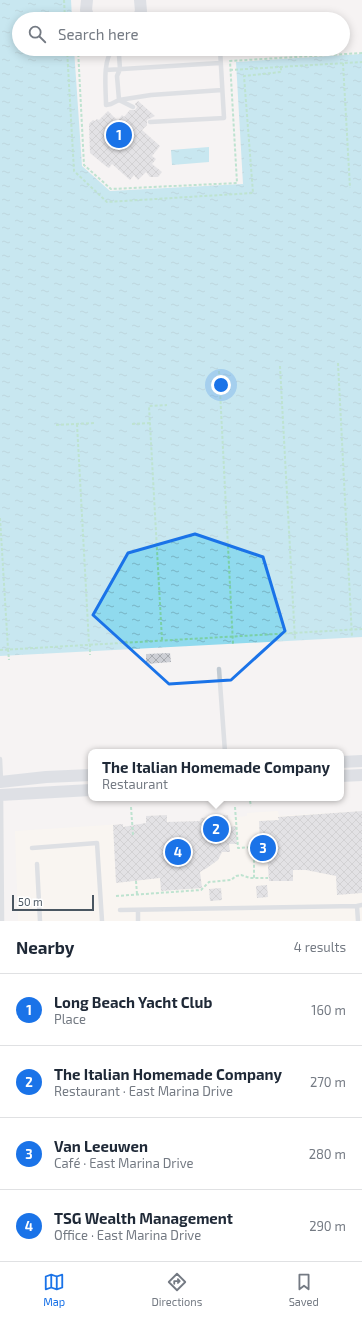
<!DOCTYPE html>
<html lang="en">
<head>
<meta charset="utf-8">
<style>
	body { margin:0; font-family:"Exo 2",sans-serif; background:#f6f6f7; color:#1f2937 }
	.scale { position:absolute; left:12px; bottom:10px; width:82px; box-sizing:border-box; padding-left:4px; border:2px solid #4a5661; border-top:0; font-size:11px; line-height:14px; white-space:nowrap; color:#4a5661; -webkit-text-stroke:3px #fff; paint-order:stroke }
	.you { position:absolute; left:221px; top:385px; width:14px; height:14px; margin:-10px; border:3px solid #fff; border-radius:50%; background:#1a73e8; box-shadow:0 0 0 6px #1a73e833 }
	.badge { display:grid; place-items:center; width:26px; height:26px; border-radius:50%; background:#1a73e8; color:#fff; font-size:13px; font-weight:700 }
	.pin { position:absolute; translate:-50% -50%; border:2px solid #fff; box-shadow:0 1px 4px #0006 }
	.popup { position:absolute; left:88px; top:749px; width:256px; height:52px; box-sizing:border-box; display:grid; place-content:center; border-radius:8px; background:#fff; filter:drop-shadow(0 1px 3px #0005); font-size:13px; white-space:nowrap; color:#747a83 }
	.popup b { font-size:15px; color:#1f2937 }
	.popup::after { content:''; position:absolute; left:50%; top:100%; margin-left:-8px; border:8px solid transparent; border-top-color:#fff }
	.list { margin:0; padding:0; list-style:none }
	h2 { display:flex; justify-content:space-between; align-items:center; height:52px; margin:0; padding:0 16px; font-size:17px }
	h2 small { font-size:13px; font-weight:400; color:#747a83 }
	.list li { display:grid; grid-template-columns:26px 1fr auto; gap:12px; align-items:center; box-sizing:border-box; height:72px; padding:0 16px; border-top:1px solid #e0e1e3 }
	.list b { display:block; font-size:15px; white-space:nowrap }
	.list p { margin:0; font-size:13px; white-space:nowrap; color:#747a83 }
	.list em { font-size:13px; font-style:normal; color:#747a83 }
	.icon { flex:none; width:22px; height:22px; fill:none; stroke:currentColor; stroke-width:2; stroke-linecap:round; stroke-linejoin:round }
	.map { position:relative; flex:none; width:362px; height:921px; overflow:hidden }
	.search { position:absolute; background:#fff; box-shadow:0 2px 10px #0003; left:12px; right:12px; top:12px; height:44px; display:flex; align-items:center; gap:10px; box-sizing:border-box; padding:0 14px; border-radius:22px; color:#747a83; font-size:15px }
	.sheet { height:340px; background:#fff }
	nav { display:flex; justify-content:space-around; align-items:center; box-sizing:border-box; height:56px; border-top:1px solid #e0e1e3; background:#fff; font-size:11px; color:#747a83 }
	nav a { display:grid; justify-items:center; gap:2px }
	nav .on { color:#1a73e8 }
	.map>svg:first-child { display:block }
	.commercial { fill:#fdf9ef }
	.water { fill:url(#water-ripples) }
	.building { fill:url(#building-cross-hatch) }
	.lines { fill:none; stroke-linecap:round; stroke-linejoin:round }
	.path { stroke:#7ad0a6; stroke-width:2; stroke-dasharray:3 2; stroke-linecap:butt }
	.service { stroke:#c1cad2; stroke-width:4.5 }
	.secondary { stroke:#c1cbd6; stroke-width:12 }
	.marked { fill:none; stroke:#1a73e8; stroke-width:3; stroke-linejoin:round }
</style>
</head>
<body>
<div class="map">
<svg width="362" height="921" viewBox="0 0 362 921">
	<defs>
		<pattern id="water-ripples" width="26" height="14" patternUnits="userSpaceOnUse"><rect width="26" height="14" fill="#90daee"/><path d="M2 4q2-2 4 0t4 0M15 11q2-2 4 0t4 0" fill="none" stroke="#78b4c4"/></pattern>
		<pattern id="building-cross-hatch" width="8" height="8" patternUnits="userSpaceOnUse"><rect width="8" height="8" fill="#cdcfd5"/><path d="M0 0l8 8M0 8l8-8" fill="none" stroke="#a8abb0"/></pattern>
	</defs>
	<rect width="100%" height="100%" fill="#f5f3f3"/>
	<path class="commercial" d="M 278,811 L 279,816 L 362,811 L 362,921 L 18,921 L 15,831 L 123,824 L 124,835 L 146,823 L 146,816 L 167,815 L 168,822 L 200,821 L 201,818 L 228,815 L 228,818 L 247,816 L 247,813 Z"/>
	<path class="water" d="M 0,0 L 71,0 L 72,19 L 19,19 L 19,49 L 74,49 L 82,166 L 110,191 L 243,184 L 236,62 L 362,54 L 362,637 L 0,656 Z
		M 209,147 L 209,162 L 172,165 L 171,150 Z"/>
	<path class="building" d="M 138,101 L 155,116 L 147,120 L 147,125 L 142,130 L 160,146 L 152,156 L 156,159 L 152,164 L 162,172 L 158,177 L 150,177 L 146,172 L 138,180 L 134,175 L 130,180 L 112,164 L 109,168 L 107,167 L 90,153 L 89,124 L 93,120 L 95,121 L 97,119 L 99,120 L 108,111 L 118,121 L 122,115 L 124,117 L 130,110 L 135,110 L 137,107 L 135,104 Z
		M 170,653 L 171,662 L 146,664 L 146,654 Z
		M 362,811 L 362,893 L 337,895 L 336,876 L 306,870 L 293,870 L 293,881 L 269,881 L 266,839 L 260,840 L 259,821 L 279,820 L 278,817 Z
		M 167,815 L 167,822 L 200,821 L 201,818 L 228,815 L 229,827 L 236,826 L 237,844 L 229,844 L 230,852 L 222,852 L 218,860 L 207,868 L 200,872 L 202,888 L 161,891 L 160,878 L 116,883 L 113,825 L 123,824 L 123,827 L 146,823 L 146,816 Z
		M 267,885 L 268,897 L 257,898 L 256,886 Z
		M 221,888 L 222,900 L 210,901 L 209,889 Z"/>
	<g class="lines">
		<path class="path" d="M 64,0 L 65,19
			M 67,49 L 74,171 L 107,202 L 253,193 L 244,76 L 281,72 L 281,67
			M 78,49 L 84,165 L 111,189 L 237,183 L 230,61 L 362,53
			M 343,63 L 350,188
			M 230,70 L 362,62
			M 338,363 L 352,637
			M 280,366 L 295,640
			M 219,371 L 233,644
			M 77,424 L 89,644
			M 132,424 L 150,423
			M 56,425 L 95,423
			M 0,518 L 8,649
			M 162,640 L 149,406 L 167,405
			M 90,644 L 90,655
			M 8,649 L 9,660
			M 0,650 L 362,629
			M 250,801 L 251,806
			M 131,807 L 133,835
			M 235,807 L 238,848 L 254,847 L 254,878
			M 136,881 L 137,894
			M 116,896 L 201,890 L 209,882 L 231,880 L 236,876 L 241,875 L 250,878 L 268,878"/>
		<path class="service" d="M 113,49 C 102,61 106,89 106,105 L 111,104 L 119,100 L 151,95 L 222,90
			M 113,49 L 119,55 L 120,69 L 117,76 L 119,100
			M 106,70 L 220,63
			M 119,100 L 133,107
			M 150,122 L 224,118 L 220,49
			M 219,669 L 225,752
			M 0,759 L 1,781
			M 1,795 L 2,921
			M 32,848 L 97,843 L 102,921
			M 37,864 L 40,921
			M 120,910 L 357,906
			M 138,921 L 138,910
			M 358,921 L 357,906 L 362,905"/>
		<path class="secondary" d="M 87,0 L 86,10 L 89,19
			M 138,19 L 141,11 L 140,0
			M 341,762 L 362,761
			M 341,776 L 362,775
			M 0,782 L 46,777 L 91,775
			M 0,795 L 91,790"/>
	</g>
	<path d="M0 0H362V921H0ZM 195,534 L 263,557 L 285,631 L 231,680 L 169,684 L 93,615 L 128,553 Z" fill="#f5f3f3" fill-opacity=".55" fill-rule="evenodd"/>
	<path class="marked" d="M 195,534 L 263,557 L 285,631 L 231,680 L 169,684 L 93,615 L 128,553 Z"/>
</svg>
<div class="scale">50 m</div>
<div class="you"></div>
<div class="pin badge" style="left:119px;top:135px">1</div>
<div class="pin badge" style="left:216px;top:829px">2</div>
<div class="popup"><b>The Italian Homemade Company</b>Restaurant</div>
<div class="pin badge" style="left:263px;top:848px">3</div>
<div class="pin badge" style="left:178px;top:852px">4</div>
<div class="search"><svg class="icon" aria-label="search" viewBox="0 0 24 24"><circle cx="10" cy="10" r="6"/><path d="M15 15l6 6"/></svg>Search here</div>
</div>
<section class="sheet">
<h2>Nearby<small>4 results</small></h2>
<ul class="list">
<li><span class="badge">1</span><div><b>Long Beach Yacht Club</b><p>Place</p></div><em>160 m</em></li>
<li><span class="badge">2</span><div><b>The Italian Homemade Company</b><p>Restaurant · East Marina Drive</p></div><em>270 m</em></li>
<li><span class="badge">3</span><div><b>Van Leeuwen</b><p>Café · East Marina Drive</p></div><em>280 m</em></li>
<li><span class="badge">4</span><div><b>TSG Wealth Management</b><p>Office · East Marina Drive</p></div><em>290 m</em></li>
</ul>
</section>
<nav>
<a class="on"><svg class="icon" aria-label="map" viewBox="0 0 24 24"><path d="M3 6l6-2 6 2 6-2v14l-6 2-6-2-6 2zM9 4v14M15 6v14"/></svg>Map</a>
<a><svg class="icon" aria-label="directions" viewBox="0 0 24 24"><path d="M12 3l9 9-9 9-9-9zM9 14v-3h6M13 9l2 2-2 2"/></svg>Directions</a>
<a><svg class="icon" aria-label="saved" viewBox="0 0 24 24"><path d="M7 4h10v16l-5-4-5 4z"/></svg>Saved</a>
</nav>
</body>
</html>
